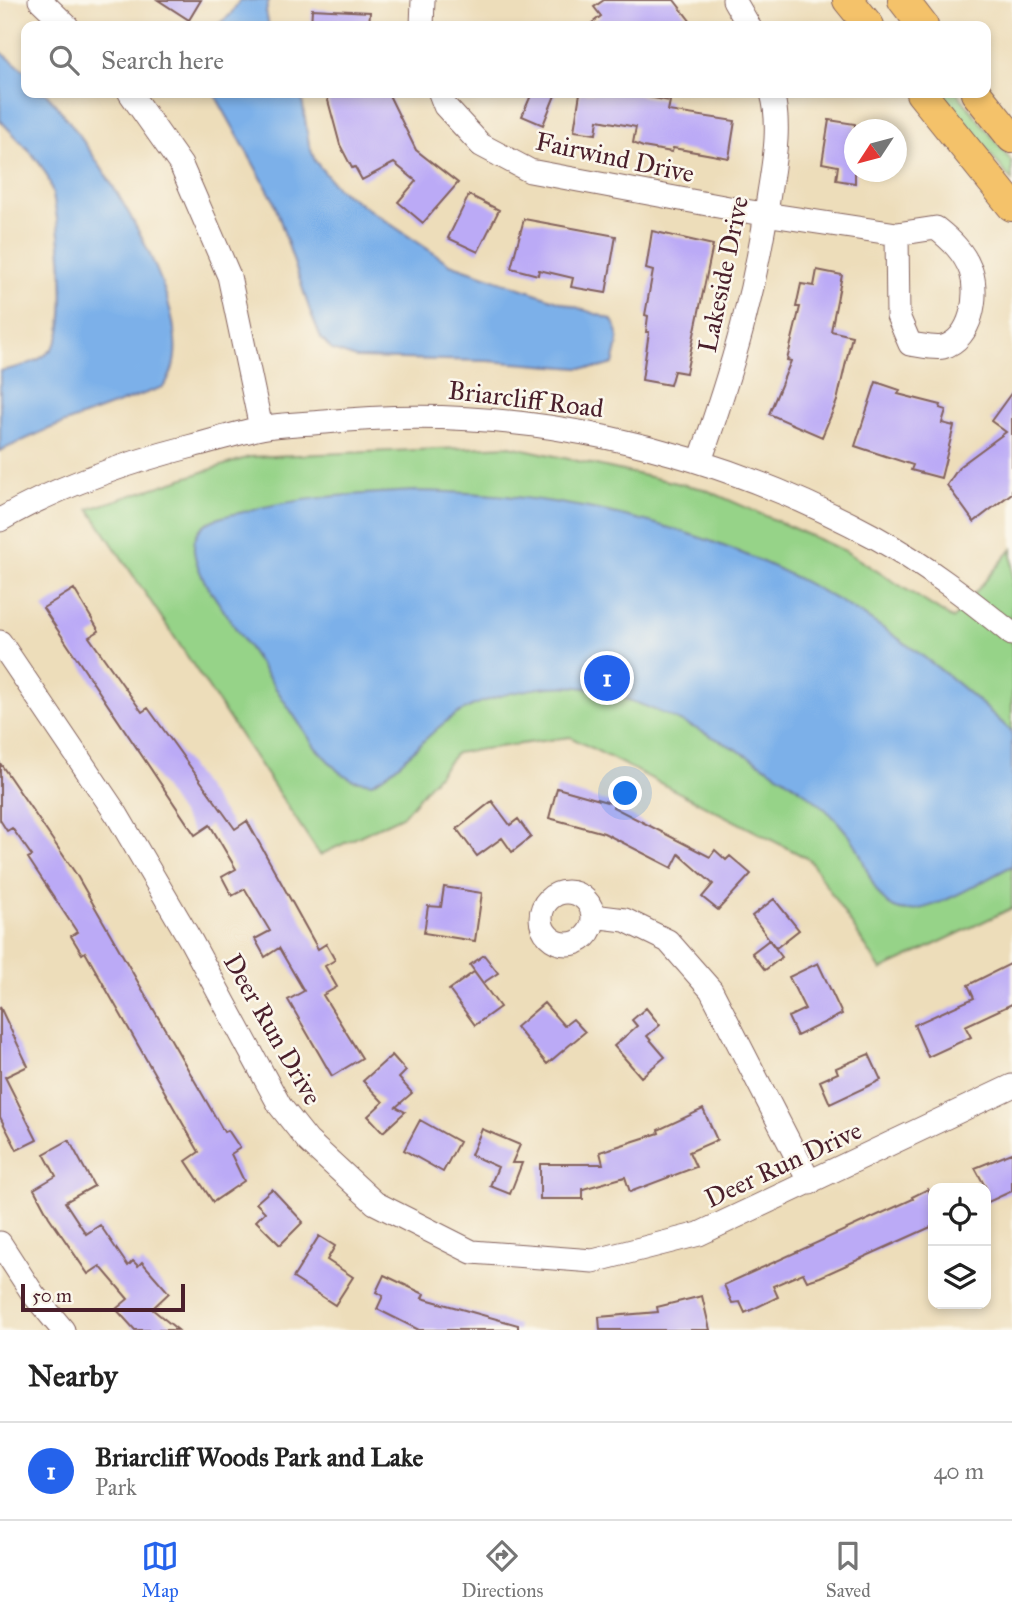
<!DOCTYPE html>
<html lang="en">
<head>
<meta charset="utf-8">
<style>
	body { margin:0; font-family:"IM FELL Great Primer",serif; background:#f2f2f2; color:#222 }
	.controls { position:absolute; right:21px; bottom:21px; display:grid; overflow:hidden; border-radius:14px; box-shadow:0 4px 10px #0003 }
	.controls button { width:63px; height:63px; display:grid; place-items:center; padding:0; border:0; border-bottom:2px solid #e0e0e0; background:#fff; color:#222; font:35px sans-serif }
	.compass { position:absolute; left:844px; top:119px; width:63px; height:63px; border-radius:50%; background:#fff; box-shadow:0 4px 10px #0003; rotate:234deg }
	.scale { position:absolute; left:21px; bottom:18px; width:164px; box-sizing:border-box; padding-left:7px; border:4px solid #4a1f2b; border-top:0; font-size:19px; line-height:24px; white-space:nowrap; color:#4a1f2b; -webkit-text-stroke:5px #fbf7ec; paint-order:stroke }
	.you { position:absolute; left:626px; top:794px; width:24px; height:24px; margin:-18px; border:5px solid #fff; border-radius:50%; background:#1a73e8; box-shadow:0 0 0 10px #1a73e833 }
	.badge { display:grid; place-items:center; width:46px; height:46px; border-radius:50%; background:#2563eb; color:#fff; font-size:23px; font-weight:700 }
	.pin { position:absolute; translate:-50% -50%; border:4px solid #fff; box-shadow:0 2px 7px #0006 }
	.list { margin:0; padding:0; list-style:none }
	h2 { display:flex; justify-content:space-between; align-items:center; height:91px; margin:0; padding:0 28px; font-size:30px }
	h2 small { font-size:23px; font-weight:400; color:#767676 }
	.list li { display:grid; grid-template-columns:46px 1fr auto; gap:21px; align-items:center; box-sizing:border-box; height:98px; padding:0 28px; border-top:2px solid #e0e0e0 }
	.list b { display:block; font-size:26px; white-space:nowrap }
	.list p { margin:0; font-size:23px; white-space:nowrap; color:#767676 }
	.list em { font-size:23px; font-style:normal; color:#767676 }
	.icon { flex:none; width:38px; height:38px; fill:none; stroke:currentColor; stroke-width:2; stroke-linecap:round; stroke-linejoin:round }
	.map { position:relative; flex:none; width:1012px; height:1330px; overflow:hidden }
	.search { position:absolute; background:#fff; box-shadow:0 4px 10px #0003; left:21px; right:21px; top:21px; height:77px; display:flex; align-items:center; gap:18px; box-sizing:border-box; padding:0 24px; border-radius:14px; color:#767676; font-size:26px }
	.sheet { height:189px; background:#fff }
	nav { display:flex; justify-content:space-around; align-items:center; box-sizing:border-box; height:98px; border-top:2px solid #e0e0e0; background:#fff; font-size:19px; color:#767676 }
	nav a { display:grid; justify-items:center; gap:4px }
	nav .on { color:#2563eb }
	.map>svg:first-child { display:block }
	.green { fill:#96d388; stroke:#70795a; stroke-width:2 }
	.water { fill:#7cb0e9; stroke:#63688a; stroke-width:2 }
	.building { fill:#bbaaf6 }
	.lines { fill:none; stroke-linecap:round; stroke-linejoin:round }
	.minor-casing { stroke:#83625d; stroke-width:25 }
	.major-casing { stroke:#83625d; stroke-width:32 }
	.minor { stroke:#fff; stroke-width:23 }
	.major { stroke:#f4c26a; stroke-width:30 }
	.labels { text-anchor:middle; stroke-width:5; stroke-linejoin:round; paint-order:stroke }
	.street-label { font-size:26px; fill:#4a1f2b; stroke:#fbf7ec }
</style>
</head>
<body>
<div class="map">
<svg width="1012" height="1330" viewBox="0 0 1012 1330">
	<rect width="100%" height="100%" fill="#fbf7ec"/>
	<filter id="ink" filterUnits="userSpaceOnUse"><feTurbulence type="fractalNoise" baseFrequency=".0143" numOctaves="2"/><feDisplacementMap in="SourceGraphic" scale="14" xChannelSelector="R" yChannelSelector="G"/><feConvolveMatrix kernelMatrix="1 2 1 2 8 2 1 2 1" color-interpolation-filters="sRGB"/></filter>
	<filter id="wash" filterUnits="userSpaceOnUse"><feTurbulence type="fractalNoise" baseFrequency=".00686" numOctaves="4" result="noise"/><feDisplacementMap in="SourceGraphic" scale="28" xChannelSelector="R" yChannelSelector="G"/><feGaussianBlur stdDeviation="1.57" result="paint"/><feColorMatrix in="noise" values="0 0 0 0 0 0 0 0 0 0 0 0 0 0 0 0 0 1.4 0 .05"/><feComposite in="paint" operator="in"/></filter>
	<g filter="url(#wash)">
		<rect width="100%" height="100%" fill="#edddba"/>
		<path class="green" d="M 941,93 L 957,93 L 1012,162 L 1012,181 Z
			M 510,446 L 704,489 L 845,551 L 953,619 L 1012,549 L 1012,908 L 881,970 L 809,859 L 570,737 L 456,753 L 404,815 L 320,855 L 89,509 L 249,457 Z"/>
		<path class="water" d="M 240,0 L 269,0 L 266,12 L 269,26 L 216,26 L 230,15 Z
			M 0,51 L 26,72 L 26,93 L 46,93 C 90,143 215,324 163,387 L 46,430 L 0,451 L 0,371 C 20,367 45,362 56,343 C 70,320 59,204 48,178 C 38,156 16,138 0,120 Z
			M 214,93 L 301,93 L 309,144 L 315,161 L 337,188 L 450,264 L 611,319 C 623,334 617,347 613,364 L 599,368 L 578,368 L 488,361 L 356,358 L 332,350 L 321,338 L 310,311 L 273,199 Z
			M 415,491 C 650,494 842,569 1012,732 L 1012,866 C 985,879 928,916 900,910 C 874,905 866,861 854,842 C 849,835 843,828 837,821 C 795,773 650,699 586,688 C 551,683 504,692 472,706 C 431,724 410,763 372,783 L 353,780 L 338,771 L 315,747 L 206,584 C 197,567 185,541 204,525 C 213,518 229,515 239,513 C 298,497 355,494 415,491 Z"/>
		<g id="blocks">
			<path class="building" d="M 158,0 L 201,0 L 189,20 Z
				M 604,0 L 674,0 L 694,26 L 588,26 L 601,16 L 594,7 Z
				M 312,9 L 370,12 L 369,26 L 311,26 Z
				M 326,93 L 388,93 L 416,150 L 458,183 L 423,223 L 398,202 L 416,181 L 394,163 L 362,180 L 355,167 L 352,168 L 340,145 Z
				M 532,93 L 556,93 L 543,125 L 522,116 Z
				M 580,93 L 626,93 L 670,101 L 668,111 L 735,121 L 729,158 L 673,148 L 672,152 L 643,147 L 633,143 L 636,127 L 598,120 L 596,134 L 574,131 Z
				M 829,120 L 855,124 L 855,183 L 836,180 L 838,166 L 822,163 Z
				M 469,195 L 499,210 L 478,252 L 448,238 Z
				M 524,219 L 616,236 L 606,293 L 571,287 L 573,278 L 539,270 L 538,275 L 511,268 Z
				M 652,231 L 713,245 L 686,373 L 674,371 L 670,385 L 642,380 L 649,332 L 646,332 L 648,316 L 645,315 L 653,271 L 646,269 Z
				M 817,270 L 842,275 L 831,331 L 852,336 L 837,401 L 822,437 L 769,414 L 791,361 L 787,360 L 800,307 L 796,307 L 801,284 L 814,286 Z
				M 876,382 L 900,390 L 898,394 L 941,405 L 940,408 L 946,410 L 942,423 L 954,426 L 941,478 L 911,470 L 913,465 L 855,446 Z
				M 1012,392 L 1012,493 L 974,522 L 947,485 L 960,466 L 1006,432 L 991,421 Z
				M 74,589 L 99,631 L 89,637 L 142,712 L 148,708 L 235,829 L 247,821 L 318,949 L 326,944 L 335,960 L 325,966 L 337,987 L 323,995 L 362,1058 L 332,1076 L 288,1000 L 304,991 L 279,948 L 265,957 L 255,939 L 270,931 L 245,889 L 232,896 L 222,877 L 236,869 L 210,825 L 195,835 L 43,608 Z
				M 0,763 L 76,874 L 224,1132 L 228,1130 L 240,1148 L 231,1154 L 244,1181 L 213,1202 L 186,1161 L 199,1152 L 85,952 L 82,954 L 71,936 L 77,932 L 28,858 L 32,856 L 12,828 L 7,831 L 0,820 Z
				M 557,788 L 614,804 L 613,807 L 710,857 L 715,850 L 726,860 L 730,856 L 751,874 L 718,910 L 702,897 L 713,884 L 679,854 L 672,868 L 604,833 L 549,818 Z
				M 492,801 L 510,825 L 518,819 L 531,837 L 512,852 L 502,838 L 477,856 L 457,829 Z
				M 444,887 L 482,893 L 475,941 L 424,933 L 428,906 L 441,907 Z
				M 774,899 L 799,930 L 776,948 L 752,916 Z
				M 769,940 L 782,957 L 765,970 L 752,953 Z
				M 484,955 L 498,973 L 483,983 L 470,965 Z
				M 818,963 L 842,1014 L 797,1036 L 788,1017 L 805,1009 L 789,977 Z
				M 1012,963 L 1012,1004 L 965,1026 L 971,1037 L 928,1057 L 914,1025 L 974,998 L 968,985 Z
				M 474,972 L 500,1007 L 475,1025 L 449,990 Z
				M 544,1003 L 564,1026 L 573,1019 L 585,1032 L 547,1064 L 516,1027 Z
				M 0,1007 L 28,1066 L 5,1077 L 37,1140 L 17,1150 L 0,1117 Z
				M 646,1008 L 660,1025 L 647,1036 L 665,1057 L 641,1077 L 614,1046 L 637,1026 L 632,1020 Z
				M 869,1054 L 881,1080 L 830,1104 L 820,1081 L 838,1073 L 836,1068 Z
				M 392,1055 L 406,1071 L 399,1078 L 412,1093 L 396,1107 L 405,1112 L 383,1132 L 368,1116 L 383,1102 L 363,1081 Z
				M 703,1109 L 717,1140 L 689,1152 L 696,1167 L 630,1192 L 625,1177 L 583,1189 L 583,1199 L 540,1199 L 540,1164 L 603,1164 L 600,1152 L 659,1133 L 658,1130 Z
				M 420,1120 L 459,1142 L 443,1172 L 404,1150 Z
				M 482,1129 L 520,1145 L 512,1163 L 522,1163 L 510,1194 L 490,1186 L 498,1167 L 471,1155 Z
				M 69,1140 L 94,1186 L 65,1202 L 86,1234 L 100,1225 L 128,1266 L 133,1261 L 138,1266 L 142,1262 L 169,1293 L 152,1309 L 178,1330 L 135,1330 L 116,1309 L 128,1299 L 100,1266 L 88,1274 L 49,1217 L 34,1189 L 56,1176 L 44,1154 Z
				M 1012,1153 L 1012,1191 L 986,1203 L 986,1188 L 975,1168 Z
				M 272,1189 L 303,1222 L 280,1245 L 256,1221 L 265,1212 L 256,1203 Z
				M 928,1189 L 933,1201 L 933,1226 L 820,1277 L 807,1281 L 803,1273 L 773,1286 L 778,1297 L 745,1313 L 740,1302 L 732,1303 L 724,1285 L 913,1199 L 912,1197 Z
				M 319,1236 L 335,1246 L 327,1260 L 353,1277 L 335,1305 L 293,1278 Z
				M 384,1275 L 424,1294 L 422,1298 L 518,1325 L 518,1330 L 419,1330 L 377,1309 L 383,1296 L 376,1292 Z
				M 702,1296 L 710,1330 L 600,1330 L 599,1317 L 658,1312 L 657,1307 Z"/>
		</g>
	</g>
	<g filter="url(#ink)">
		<use href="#blocks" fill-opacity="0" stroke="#83625d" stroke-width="2"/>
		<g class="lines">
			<g class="minor-casing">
				<path id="minor" d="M 40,0 L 67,26
					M 734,0 L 749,26
					M 422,26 L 423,0
					M 130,93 L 181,165 L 229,276 L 261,428
					M 440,93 L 445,106 L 481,145 L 530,171 L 745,211 L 897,234 L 898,316 L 910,344 C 919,345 934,349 943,347 C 972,339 979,295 971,271 C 964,252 951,240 936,228 L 897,234
					M 700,461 C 732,370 756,290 769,193 C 774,161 781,125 772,93
					M 0,520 C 60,485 126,463 192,446 C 215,440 238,433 261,428 C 282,424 304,424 325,422 C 516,402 707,446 875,537 C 924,564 969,599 1012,634
					M 0,642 L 117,815 L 191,941 L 280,1106 L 308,1141 L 375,1203 L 472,1252 L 593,1261 L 699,1234 L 1012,1086
					M541 918a26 26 0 1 1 52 0a26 26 0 1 1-52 0Z
					M 593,916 L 625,920 L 668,941 L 711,990 L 810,1183
					M 0,1243 L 33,1294 L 63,1330"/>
			</g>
			<g class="major-casing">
				<path id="major" d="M 848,0 L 869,26
					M 903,0 L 923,26
					M 921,93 L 1012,206
					M 976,93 L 1012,138"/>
			</g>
			<use href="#minor" class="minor"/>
			<use href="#major" class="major"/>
		</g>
	</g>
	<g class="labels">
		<g class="street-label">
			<text transform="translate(615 157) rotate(12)" y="9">Fairwind Drive</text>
			<text transform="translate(723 274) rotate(-78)" y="9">Lakeside Drive</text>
			<text transform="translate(526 399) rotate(7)" y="9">Briarcliff Road</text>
			<text transform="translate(273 1029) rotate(60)" y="9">Deer Run Drive</text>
			<text transform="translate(783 1164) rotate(-25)" y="9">Deer Run Drive</text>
		</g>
	</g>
</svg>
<div class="controls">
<button><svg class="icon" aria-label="locate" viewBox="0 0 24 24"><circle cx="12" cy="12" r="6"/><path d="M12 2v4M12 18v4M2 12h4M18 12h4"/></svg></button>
<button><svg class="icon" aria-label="layers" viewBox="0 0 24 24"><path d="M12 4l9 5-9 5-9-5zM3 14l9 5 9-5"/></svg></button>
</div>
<svg class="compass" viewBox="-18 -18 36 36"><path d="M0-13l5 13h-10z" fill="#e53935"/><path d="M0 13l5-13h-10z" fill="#767676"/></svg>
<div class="scale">50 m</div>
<div class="you"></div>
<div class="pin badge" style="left:607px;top:678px">1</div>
<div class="search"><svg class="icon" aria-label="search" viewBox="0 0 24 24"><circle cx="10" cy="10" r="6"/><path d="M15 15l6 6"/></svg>Search here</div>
</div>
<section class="sheet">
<h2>Nearby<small></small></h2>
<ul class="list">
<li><span class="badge">1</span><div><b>Briarcliff Woods Park and Lake</b><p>Park</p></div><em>40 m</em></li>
</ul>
</section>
<nav>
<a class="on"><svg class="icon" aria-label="map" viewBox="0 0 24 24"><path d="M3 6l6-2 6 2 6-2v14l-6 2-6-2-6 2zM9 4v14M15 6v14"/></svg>Map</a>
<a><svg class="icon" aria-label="directions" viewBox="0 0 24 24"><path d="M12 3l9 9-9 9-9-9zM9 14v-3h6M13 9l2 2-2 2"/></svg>Directions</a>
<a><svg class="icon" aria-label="saved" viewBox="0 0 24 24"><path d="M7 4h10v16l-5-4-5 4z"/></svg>Saved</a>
</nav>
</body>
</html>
